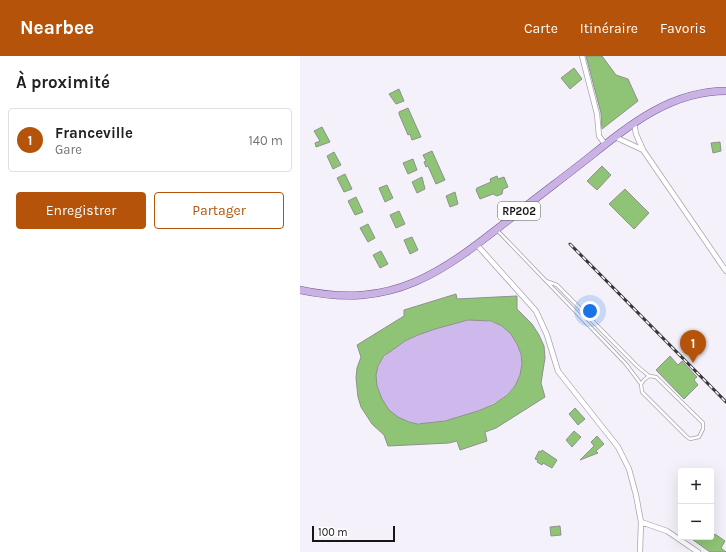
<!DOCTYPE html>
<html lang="fr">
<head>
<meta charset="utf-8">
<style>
	body { margin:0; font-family:Karla,sans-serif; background:#f2f2f2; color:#202124 }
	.controls { position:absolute; right:12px; bottom:12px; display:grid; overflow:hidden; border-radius:4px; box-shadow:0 4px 16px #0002 }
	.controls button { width:36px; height:36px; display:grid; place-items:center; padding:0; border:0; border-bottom:1px solid #e0e0e0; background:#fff; color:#202124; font:20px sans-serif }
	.scale { position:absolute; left:12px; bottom:10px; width:83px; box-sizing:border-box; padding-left:4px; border:2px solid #161517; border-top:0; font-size:11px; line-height:14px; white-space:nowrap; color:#161517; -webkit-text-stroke:3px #fff; paint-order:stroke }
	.you { position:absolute; left:290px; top:255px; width:14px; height:14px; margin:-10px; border:3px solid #fff; border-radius:50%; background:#1a73e8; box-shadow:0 0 0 6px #1a73e833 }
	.badge { display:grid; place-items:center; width:26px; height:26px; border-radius:50%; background:#b45309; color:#fff; font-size:13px; font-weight:700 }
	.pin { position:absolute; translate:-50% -33px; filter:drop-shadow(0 1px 2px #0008) }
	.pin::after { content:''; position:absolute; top:21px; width:14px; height:12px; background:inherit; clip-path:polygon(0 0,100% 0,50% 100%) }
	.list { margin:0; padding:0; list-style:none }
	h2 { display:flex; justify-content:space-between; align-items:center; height:52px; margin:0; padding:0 16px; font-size:17px }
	h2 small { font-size:13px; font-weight:400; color:#757577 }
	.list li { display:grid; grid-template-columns:26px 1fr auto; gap:12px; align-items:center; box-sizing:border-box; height:64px; margin:0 8px 8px; padding:0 8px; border:1px solid #e0e0e0; border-radius:4px }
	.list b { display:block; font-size:15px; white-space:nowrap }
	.list p { margin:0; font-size:13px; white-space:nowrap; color:#757577 }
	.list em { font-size:13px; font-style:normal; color:#757577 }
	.actions { display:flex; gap:8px; padding:12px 16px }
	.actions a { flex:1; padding:9px 0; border:1px solid #b45309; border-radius:4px; text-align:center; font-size:14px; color:#b45309 }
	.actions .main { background:#b45309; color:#fff }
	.map { position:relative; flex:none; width:426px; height:496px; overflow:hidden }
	header { display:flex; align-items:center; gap:24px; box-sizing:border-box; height:56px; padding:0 20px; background:#b45309; color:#fff }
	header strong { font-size:19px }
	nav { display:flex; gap:22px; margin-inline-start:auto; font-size:14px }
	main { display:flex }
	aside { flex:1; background:#fff }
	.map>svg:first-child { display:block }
	.green { fill:#cfb9ec }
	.building { fill:#8fc476; stroke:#8d928b; fill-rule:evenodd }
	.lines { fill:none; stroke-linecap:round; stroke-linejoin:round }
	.service-casing { stroke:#a8a5ad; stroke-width:4 }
	.minor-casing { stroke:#a8a5ad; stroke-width:6 }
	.primary-casing { stroke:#745b91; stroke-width:8 }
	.service { stroke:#fff; stroke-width:2.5 }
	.minor { stroke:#fff; stroke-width:4.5 }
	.primary { stroke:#cab3e4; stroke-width:7 }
	.rail-casing { stroke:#38373a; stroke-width:3 }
	.rail { stroke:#fff; stroke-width:1.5; stroke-dasharray:4.5; stroke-linecap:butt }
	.labels { text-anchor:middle; stroke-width:3.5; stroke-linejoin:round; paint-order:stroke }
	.shield { fill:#fff; stroke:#5c5b5d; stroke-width:1 }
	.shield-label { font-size:11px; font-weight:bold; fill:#161517 }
</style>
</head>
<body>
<header>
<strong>Nearbee</strong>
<nav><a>Carte</a><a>Itinéraire</a><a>Favoris</a></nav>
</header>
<main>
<aside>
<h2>À proximité<small></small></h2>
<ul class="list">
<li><span class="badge">1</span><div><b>Franceville</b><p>Gare</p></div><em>140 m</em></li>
</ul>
<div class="actions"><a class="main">Enregistrer</a><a>Partager</a></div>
</aside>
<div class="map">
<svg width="426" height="496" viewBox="0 0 426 496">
	<rect width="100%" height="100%" fill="#f5f1fa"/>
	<path class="green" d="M 168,264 C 186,264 205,265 215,284 C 237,325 204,345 170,358 C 154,363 132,369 116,367 C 106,366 93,361 87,352 C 47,295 126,274 168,264 Z"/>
	<path class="building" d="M 286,0 L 302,0 L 316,19 L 328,23 L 338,45 L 302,73 L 301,57 Z
		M 274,12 L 282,23 L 270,33 L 261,22 Z
		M 99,33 L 104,45 L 96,48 L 89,38 Z
		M 108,52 L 121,81 L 112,84 L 110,78 L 108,79 L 99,58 L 99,56 Z
		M 22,71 L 30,86 L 16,91 L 15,87 L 20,85 L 14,75 Z
		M 420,86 L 421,95 L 413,97 L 411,87 Z
		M 132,95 L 145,124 L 136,128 L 128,110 L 126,111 L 124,106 L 126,105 L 123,99 Z
		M 34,96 L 41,109 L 33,113 L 27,100 Z
		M 113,103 L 117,114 L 108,118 L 103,107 Z
		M 302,110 L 311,119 L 297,134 L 287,125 Z
		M 45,118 L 52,133 L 44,136 L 37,122 Z
		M 197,120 L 198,123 L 204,121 L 208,131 L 203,133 L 202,138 L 197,140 L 193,138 L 180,143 L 176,134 L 177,132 L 191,126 L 190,123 Z
		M 122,121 L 125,133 L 117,137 L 112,126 Z
		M 87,129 L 93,142 L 85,146 L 79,132 Z
		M 325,133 L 349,157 L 334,173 L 309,148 Z
		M 155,136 L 158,148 L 150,151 L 146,140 Z
		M 56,141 L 63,156 L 55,159 L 48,145 Z
		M 99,155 L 105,168 L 96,172 L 90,159 Z
		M 68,168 L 75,182 L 68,186 L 60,172 Z
		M 112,181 L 118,194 L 110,198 L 104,184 Z
		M 81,195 L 88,208 L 80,212 L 73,199 Z
		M 156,238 L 157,243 L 217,240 L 217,253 L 232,268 L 239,279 L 244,290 L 245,302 L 241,327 L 245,341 L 196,372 L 185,376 L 187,385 L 160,394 L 157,385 L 149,387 L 88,390 L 84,379 L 72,368 L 61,351 L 58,341 L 56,322 L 57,312 L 61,301 L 57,289 L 104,260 L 104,254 ZM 168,264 L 191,265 L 202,270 L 211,278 L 217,288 L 221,298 L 222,308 L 220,319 L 215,330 L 207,339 L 194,348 L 178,355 L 145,365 L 118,368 L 109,366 L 98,361 L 89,354 L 82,343 L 77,330 L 76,319 L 78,310 L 84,300 L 105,285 L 118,279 L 135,273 Z
		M 370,300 L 378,309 L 382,305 L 397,321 L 394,324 L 398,329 L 384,343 L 356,314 Z
		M 275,352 L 285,363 L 278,369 L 269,358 Z
		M 274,375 L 281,381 L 272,391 L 266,384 Z
		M 297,380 L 304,388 L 296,395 L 298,397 L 280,404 L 294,390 L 291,386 Z
		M 242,394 L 257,404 L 252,412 L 243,407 L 242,409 L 237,406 L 238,404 L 235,403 L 239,395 L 241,396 Z
		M 260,470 L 261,479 L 251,480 L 250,471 Z
		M 415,478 L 425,485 L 421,492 L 426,496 L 410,496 L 389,481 L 413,481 Z"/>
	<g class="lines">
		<g class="service-casing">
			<path id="service" d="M 197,174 L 326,308 L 341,328 L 342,336 L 386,380 L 390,383 L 399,381 L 403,373 L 403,367 L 356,321 L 349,320 L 337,310 L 257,229 L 246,225
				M 341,328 L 344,324 L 349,320"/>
		</g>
		<g class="minor-casing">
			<path id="minor" d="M 282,0 L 297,58 L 299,80 L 305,88
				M 334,67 L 336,78 L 343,94 L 426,215
				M 315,81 L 343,94
				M 177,189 L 236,255 L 247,279 L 258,315 L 318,391 L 329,413 L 336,439 L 341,466 L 340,496
				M 341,466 L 367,475 L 398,496"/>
		</g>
		<g class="primary-casing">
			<path id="primary" d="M 0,234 C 96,255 145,214 216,158 C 241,138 267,119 292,99 C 332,67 372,35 426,35"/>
		</g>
		<use href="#service" class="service"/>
		<use href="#minor" class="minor"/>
		<use href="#primary" class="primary"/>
		<g class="rail-casing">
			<path id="rail" d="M 270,188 L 426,346"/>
		</g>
		<use href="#rail" class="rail"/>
	</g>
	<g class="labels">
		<rect class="shield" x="198" y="146" width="42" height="18" rx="3"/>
		<g class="shield-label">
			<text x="219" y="159">RP202</text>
		</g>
	</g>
</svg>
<div class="controls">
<button>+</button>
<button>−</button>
</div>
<div class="scale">100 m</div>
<div class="you"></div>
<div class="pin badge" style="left:393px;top:307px">1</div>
</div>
</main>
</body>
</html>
